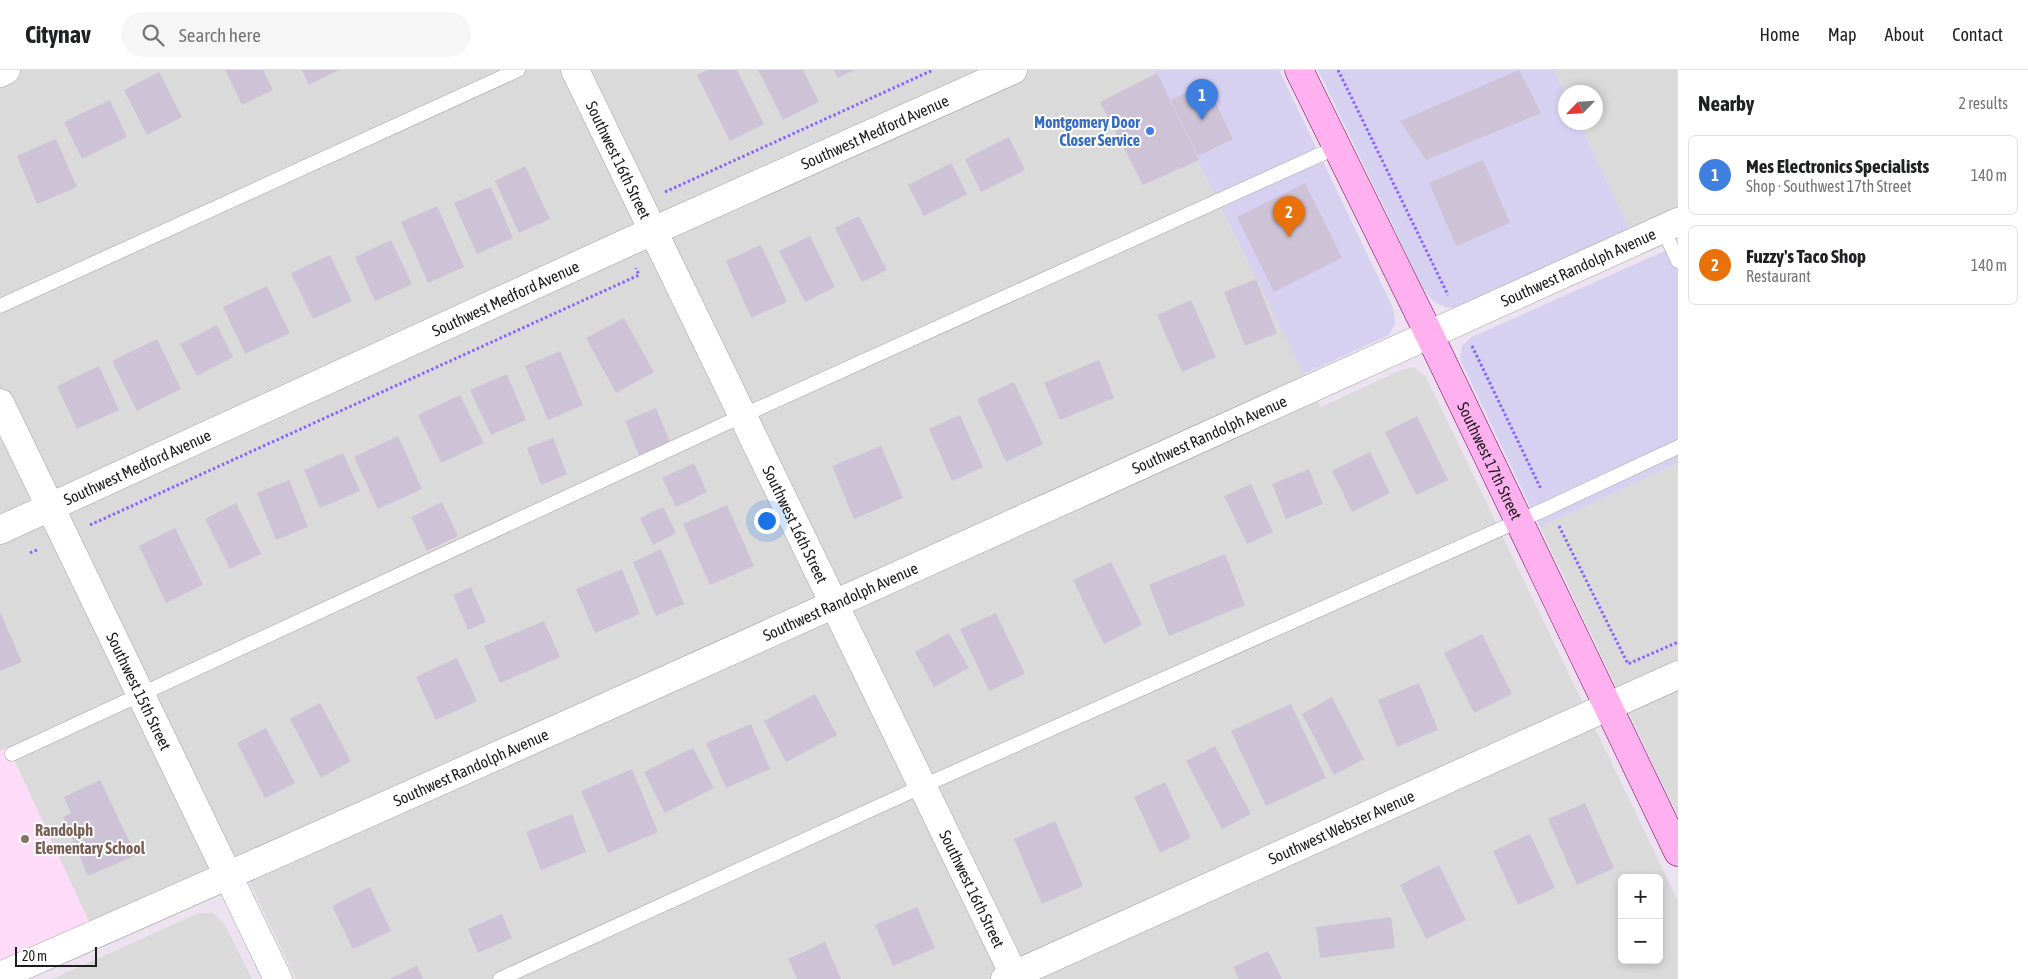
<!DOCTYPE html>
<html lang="en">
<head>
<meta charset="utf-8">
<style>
	body { margin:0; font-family:"Asap Condensed",sans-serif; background:#f6f6f6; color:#202124 }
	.controls { position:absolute; right:15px; bottom:15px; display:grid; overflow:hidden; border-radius:8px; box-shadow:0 2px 8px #0003 }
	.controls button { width:45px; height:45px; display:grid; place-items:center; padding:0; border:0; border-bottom:1px solid #e0e0e0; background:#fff; color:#202124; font:25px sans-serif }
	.compass { position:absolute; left:1558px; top:15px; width:45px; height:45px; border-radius:50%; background:#fff; box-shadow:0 2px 8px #0003; rotate:245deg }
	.scale { position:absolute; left:15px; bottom:12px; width:82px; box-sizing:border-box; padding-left:5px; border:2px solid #1d1d1d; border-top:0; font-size:14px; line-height:18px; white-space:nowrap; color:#1d1d1d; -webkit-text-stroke:4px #fff; paint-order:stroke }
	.you { position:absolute; left:766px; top:450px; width:18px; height:18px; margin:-12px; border:4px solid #fff; border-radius:50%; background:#1a73e8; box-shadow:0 0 0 8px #1a73e833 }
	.badge { display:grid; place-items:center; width:32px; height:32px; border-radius:50%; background:#1e00ca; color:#fff; font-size:16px; font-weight:700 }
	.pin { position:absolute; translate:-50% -41px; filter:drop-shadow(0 1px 2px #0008) }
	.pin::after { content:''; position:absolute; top:26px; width:18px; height:15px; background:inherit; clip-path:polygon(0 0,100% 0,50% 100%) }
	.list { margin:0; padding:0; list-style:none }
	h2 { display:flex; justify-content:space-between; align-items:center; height:65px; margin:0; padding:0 20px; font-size:21px }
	h2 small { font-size:16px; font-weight:400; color:#757577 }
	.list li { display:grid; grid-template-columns:32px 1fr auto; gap:15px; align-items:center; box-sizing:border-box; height:80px; margin:0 10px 10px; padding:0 10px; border:1px solid #e0e0e0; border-radius:8px }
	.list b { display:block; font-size:19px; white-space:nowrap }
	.list p { margin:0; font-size:16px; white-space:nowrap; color:#757577 }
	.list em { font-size:16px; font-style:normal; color:#757577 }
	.icon { flex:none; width:28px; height:28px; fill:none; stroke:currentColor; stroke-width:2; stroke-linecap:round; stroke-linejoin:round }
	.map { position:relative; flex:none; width:1678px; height:909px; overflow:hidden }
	header { display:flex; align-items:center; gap:30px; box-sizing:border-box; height:70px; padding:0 25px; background:#fff; border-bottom:1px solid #e0e0e0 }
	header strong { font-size:24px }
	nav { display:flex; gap:28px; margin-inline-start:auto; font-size:18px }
	.search { width:350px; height:45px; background:#f6f6f6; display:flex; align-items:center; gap:12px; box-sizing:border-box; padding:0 18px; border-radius:28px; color:#757577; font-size:19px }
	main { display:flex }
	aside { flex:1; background:#fff }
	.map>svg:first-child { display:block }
	.residential { fill:#dadadb; fill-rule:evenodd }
	.commercial { fill:#d6d0f1 }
	.education { fill:#ffdbfa }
	.building { fill:#cec2d6 }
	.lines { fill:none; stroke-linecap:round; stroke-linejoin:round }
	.lane-casing { stroke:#a1a1a1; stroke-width:15 }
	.street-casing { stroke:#a1a1a1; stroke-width:29 }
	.secondary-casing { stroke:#780059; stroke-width:29 }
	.path { stroke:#8a63ff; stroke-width:3; stroke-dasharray:2.5 2.5; stroke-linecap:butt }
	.lane { stroke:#fff; stroke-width:14 }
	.street { stroke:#fff; stroke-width:28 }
	.secondary { stroke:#feb1ee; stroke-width:28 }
	.shop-dot { fill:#3f7fe0; stroke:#fff; stroke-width:2 }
	.education-dot { fill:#8d6e63; stroke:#fff; stroke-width:2 }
	.labels { text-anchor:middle; stroke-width:4; stroke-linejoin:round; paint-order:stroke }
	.shop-label { font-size:16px; font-weight:bold; fill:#366cbe; stroke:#fff; text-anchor:end }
	.street-label { font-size:16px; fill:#1d1d1d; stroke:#fff }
	.education-label { font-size:16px; font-weight:bold; fill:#785e54; stroke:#fff; text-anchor:start }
</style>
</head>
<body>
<header>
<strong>Citynav</strong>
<div class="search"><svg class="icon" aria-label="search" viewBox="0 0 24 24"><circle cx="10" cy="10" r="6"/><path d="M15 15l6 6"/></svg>Search here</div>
<nav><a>Home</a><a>Map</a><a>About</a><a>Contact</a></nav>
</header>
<main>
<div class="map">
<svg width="1678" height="909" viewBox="0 0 1678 909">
	<rect width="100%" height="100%" fill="#ede2ef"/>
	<path class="residential" d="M 0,0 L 1153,0 L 1321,337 L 1401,300 L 1414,297 L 1426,307 L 1678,831 L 1678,909 L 296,909 L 237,786 L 90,854 L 9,678 L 0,681 ZM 1622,808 L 1659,808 L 1659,890 L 1622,890 Z
		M 1554,0 L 1678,0 L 1678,138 L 1630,160 L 1579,53 L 1596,52 L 1596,22 L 1566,22 L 1565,24 Z
		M 1678,393 L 1678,746 L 1540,457 Z
		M 199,843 L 213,843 L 225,855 L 252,909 L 52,909 Z"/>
	<path class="commercial" d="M 1153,0 L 1279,0 L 1393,238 L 1395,253 L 1389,265 L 1304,304 Z
		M 1318,0 L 1554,0 L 1565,24 L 1566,52 L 1579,53 L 1630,160 L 1456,238 L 1445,237 L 1433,231 L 1422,216 Z
		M 1678,175 L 1678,393 L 1540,457 L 1460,289 L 1462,276 L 1472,267 Z"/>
	<path class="education" d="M 8,678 L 90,854 L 0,895 L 0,681 Z"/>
	<path class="building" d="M 225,0 L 263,0 L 273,20 L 242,35 Z
		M 302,0 L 339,0 L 309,15 Z
		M 707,0 L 737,0 L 764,54 L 730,71 L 697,5 Z
		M 758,0 L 803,0 L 819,32 L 783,50 Z
		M 834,0 L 854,0 L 838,8 Z
		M 1519,0 L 1541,43 L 1426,90 L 1400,51 Z
		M 159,2 L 182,47 L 147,65 L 124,20 Z
		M 1157,3 L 1199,90 L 1143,115 L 1100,32 Z
		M 1206,13 L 1233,69 L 1198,86 L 1171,30 Z
		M 110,30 L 127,67 L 82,89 L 64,52 Z
		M 1009,67 L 1025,100 L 981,122 L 965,89 Z
		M 56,69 L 77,117 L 37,134 L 17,86 Z
		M 1483,90 L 1510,153 L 1456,176 L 1429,113 Z
		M 951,93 L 967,124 L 924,146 L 908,115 Z
		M 525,96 L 550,149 L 519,163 L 495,111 Z
		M 1305,113 L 1342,188 L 1274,222 L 1237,147 Z
		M 491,117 L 513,168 L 477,184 L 454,133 Z
		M 437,136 L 464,197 L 428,213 L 401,152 Z
		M 859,146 L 887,200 L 862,212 L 835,158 Z
		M 810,166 L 835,217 L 805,232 L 779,181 Z
		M 391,170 L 412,214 L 375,231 L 355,187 Z
		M 761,175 L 787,232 L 751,248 L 726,191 Z
		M 330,185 L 352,231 L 313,249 L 291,203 Z
		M 1256,209 L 1277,263 L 1245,276 L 1224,222 Z
		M 267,216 L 290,263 L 245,284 L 223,237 Z
		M 1191,230 L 1216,287 L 1182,302 L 1157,245 Z
		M 624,248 L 654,302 L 616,323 L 586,268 Z
		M 217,255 L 233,287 L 197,306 L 180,274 Z
		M 157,269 L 181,319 L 137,341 L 112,291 Z
		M 560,281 L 583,335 L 548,350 L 525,296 Z
		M 1099,290 L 1114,328 L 1060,350 L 1044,313 Z
		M 99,296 L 119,340 L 77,359 L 57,316 Z
		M 507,304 L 526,350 L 491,365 L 470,320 Z
		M 1014,312 L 1043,374 L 1006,392 L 977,329 Z
		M 460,325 L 484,373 L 441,393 L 418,345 Z
		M 656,338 L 670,372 L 639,385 L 625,351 Z
		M 960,345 L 983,397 L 952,411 L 929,359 Z
		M 1417,346 L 1448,410 L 1416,425 L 1385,362 Z
		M 398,366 L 422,419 L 378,439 L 354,387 Z
		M 553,368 L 567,404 L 541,415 L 527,378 Z
		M 881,376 L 903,428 L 854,449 L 832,396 Z
		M 1370,382 L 1390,423 L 1352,442 L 1332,401 Z
		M 343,383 L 360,421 L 320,438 L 304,400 Z
		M 694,393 L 707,422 L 676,437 L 662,408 Z
		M 1309,399 L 1323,434 L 1286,449 L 1272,414 Z
		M 289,410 L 308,457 L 276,470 L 257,423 Z
		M 1251,414 L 1273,462 L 1247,474 L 1224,426 Z
		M 442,432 L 458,466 L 427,481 L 411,447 Z
		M 236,433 L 261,484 L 230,499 L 205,449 Z
		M 727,435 L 754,496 L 710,515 L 683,454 Z
		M 663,437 L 676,463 L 653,475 L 640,448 Z
		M 175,458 L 203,515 L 166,533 L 139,476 Z
		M 661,479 L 684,534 L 656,546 L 633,492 Z
		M 1225,484 L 1245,535 L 1169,566 L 1149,515 Z
		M 1111,492 L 1142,555 L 1104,574 L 1073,510 Z
		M 622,499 L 640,544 L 595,563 L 576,519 Z
		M 471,517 L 486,552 L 468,560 L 453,525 Z
		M 0,542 L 22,592 L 0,601 Z
		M 996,543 L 1025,604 L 989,621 L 960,559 Z
		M 544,551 L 560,587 L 500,613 L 484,576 Z
		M 949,563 L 969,598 L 934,617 L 915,582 Z
		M 1482,564 L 1512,624 L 1474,643 L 1444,583 Z
		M 457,588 L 477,631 L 436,650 L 416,607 Z
		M 1419,613 L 1438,660 L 1397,677 L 1378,630 Z
		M 815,624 L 837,665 L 786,692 L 764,651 Z
		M 1332,627 L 1364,689 L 1334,705 L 1302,644 Z
		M 320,633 L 351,691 L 321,708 L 290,649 Z
		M 1291,634 L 1326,708 L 1266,736 L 1231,661 Z
		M 751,654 L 770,699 L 726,718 L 706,673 Z
		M 266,658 L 295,713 L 265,728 L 237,673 Z
		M 1215,676 L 1251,744 L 1222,759 L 1186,691 Z
		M 693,678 L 714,718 L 665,743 L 644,702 Z
		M 632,699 L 658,762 L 608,783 L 581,721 Z
		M 100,710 L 136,785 L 88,806 L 63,747 L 71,743 L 64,727 Z
		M 1165,712 L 1191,768 L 1160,783 L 1134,727 Z
		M 1585,733 L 1614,798 L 1577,815 L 1548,749 Z
		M 572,744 L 586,782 L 541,800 L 526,762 Z
		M 1055,751 L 1083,816 L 1042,834 L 1014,769 Z
		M 1530,764 L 1555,818 L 1518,835 L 1493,781 Z
		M 1439,795 L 1466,850 L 1426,869 L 1400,815 Z
		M 370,817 L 391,861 L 353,879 L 332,836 Z
		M 917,837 L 935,878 L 893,896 L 875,855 Z
		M 502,844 L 512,868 L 478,883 L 468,859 Z
		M 1391,847 L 1395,878 L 1320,888 L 1316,857 Z
		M 825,872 L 841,909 L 797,909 L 788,889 Z
		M 1268,881 L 1282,909 L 1239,909 L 1233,897 Z
		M 417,896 L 423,909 L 389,909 Z"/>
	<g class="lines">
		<g class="lane-casing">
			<path id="lane" d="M 1663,159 L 1678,191
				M 0,236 L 518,0
				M 12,684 L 744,345 L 1337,77
				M 500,909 L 923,716 L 1550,437 L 1678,377"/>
		</g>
		<g class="street-casing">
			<g id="street">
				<path id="s1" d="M 575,0 L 1016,909"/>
				<path d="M 0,3 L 6,0"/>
				<path id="s2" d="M 0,333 L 278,909"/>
				<path id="s3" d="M 0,460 L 624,174 L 1013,0"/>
				<path id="s4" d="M 0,906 C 561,660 1119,405 1678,152"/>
				<path id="s5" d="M 1005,909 L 1678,605"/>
			</g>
		</g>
		<g class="secondary-casing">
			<g id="secondary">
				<path id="s6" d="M 1299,0 L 1429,264 L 1678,782"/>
			</g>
		</g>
		<path class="path" d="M 1338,0 L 1448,225
			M 665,122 L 933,0
			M 1472,276 L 1541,419
			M 90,455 L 639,205 L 636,198
			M 1559,456 L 1628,594 L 1678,572
			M 30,483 L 39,479"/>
		<use href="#lane" class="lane"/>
		<use href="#street" class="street"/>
		<use href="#secondary" class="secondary"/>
	</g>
	<circle class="shop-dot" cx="1150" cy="61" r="5"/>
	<circle class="education-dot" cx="25" cy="769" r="5"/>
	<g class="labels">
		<g class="shop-label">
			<text x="1140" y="58">Montgomery Door<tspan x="1140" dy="18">Closer Service</tspan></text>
		</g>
		<g class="street-label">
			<text dy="6" stroke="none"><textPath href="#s3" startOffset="961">Southwest Medford Avenue</textPath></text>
			<text dy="6" stroke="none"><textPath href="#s1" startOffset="100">Southwest 16th Street</textPath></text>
			<text dy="6" stroke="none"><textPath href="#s4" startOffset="1730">Southwest Randolph Avenue</textPath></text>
			<text dy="6" stroke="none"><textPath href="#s3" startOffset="556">Southwest Medford Avenue</textPath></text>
			<text dy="6" stroke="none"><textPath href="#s4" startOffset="1325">Southwest Randolph Avenue</textPath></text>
			<text dy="6" stroke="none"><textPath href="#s6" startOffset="435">Southwest 17th Street</textPath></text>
			<text dy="6" stroke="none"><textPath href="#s3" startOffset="151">Southwest Medford Avenue</textPath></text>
			<text dy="6" stroke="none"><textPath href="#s1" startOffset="505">Southwest 16th Street</textPath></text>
			<text dy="6" stroke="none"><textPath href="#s4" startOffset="920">Southwest Randolph Avenue</textPath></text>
			<text dy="6" stroke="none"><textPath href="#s2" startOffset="320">Southwest 15th Street</textPath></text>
			<text dy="6" stroke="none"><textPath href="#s4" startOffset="515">Southwest Randolph Avenue</textPath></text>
			<text dy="6" stroke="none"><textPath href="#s5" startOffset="369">Southwest Webster Avenue</textPath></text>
			<text dy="6" stroke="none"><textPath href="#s1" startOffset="910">Southwest 16th Street</textPath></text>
		</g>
		<g class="education-label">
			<text x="35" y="766">Randolph<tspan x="35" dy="18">Elementary School</tspan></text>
		</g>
	</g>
</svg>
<div class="controls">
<button>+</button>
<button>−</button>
</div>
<svg class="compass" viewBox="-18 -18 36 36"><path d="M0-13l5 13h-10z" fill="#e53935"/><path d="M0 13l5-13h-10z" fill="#757577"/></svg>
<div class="scale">20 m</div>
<div class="you"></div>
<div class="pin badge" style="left:1202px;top:50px;background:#3f7fe0">1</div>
<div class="pin badge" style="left:1289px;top:167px;background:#e8710a">2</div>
</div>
<aside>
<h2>Nearby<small>2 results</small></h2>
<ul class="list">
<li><span class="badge" style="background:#3f7fe0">1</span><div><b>Mes Electronics Specialists</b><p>Shop · Southwest 17th Street</p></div><em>140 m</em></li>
<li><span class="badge" style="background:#e8710a">2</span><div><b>Fuzzy's Taco Shop</b><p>Restaurant</p></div><em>140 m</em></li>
</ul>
</aside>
</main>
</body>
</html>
